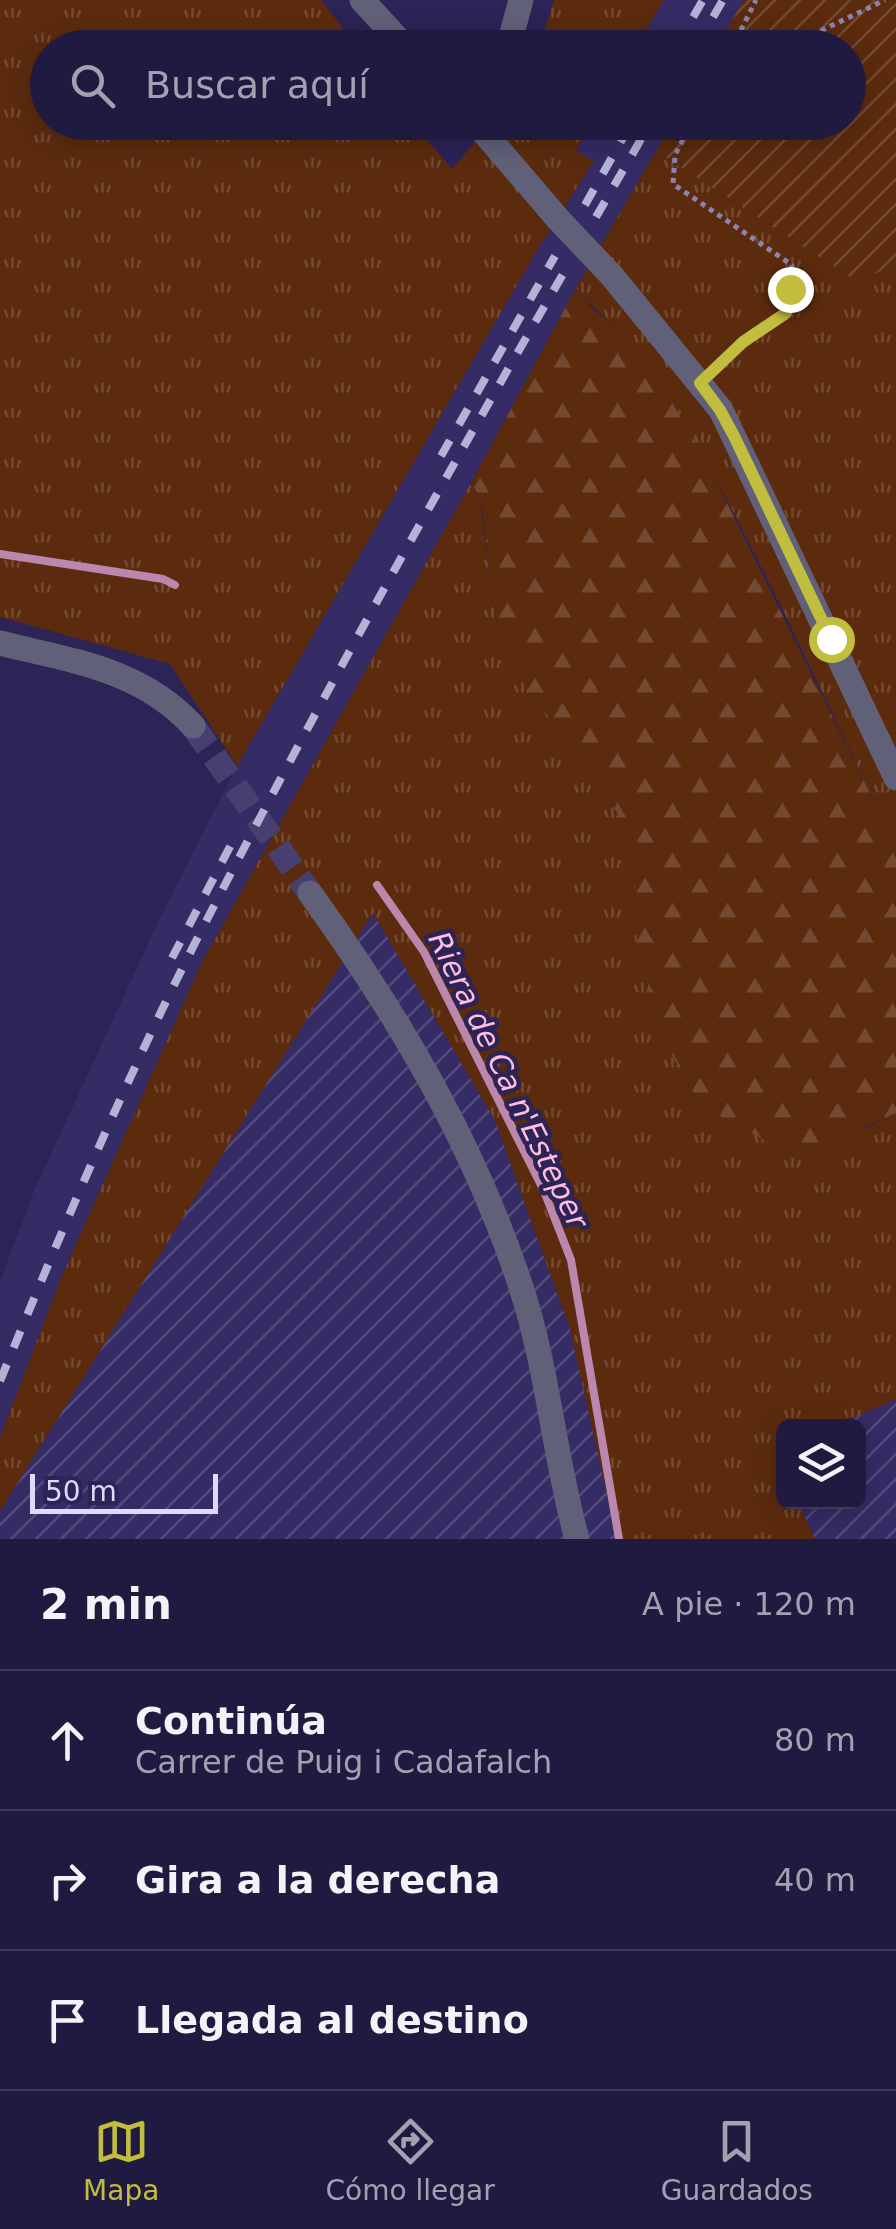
<!DOCTYPE html>
<html lang="es">
<head>
<meta charset="utf-8">
<style>
	body { margin:0; font-family:"DejaVu Sans",sans-serif; background:#292347; color:#f1f3f6 }
	.controls { position:absolute; right:30px; bottom:30px; display:grid; overflow:hidden; border-radius:15px; box-shadow:0 5px 25px #0003 }
	.controls button { width:90px; height:90px; display:grid; place-items:center; padding:0; border:0; border-bottom:2px solid #3e3859; background:#211a40; color:#f1f3f6; font:50px sans-serif }
	.scale { position:absolute; left:30px; bottom:25px; width:188px; box-sizing:border-box; padding-left:10px; border:5px solid #dcdbfb; border-top:0; font-size:28px; line-height:35px; white-space:nowrap; color:#dcdbfb; -webkit-text-stroke:8px #2c2356; paint-order:stroke }
	.stop { position:absolute; width:30px; height:30px; margin:-22px; border:8px solid #c1bd3f; border-radius:50%; background:#fff }
	.stop.end { background:#c1bd3f; border-color:#fff; box-shadow:0 2px 10px #0008 }
	.list { margin:0; padding:0; list-style:none }
	h2 { display:flex; justify-content:space-between; align-items:center; height:130px; margin:0; padding:0 40px; font-size:42px }
	h2 small { font-size:32px; font-weight:400; color:#a2a1b1 }
	.list li { display:grid; grid-template-columns:65px 1fr auto; gap:30px; align-items:center; box-sizing:border-box; height:140px; padding:0 40px; border-top:2px solid #3e3859 }
	.list b { display:block; font-size:38px; white-space:nowrap }
	.list p { margin:0; font-size:32px; white-space:nowrap; color:#a2a1b1 }
	.list em { font-size:32px; font-style:normal; color:#a2a1b1 }
	.icon { flex:none; width:55px; height:55px; fill:none; stroke:currentColor; stroke-width:2; stroke-linecap:round; stroke-linejoin:round }
	.map { position:relative; flex:none; width:896px; height:1539px; overflow:hidden }
	.search { position:absolute; background:#211a40; box-shadow:0 5px 25px #0003; left:30px; right:30px; top:30px; height:110px; display:flex; align-items:center; gap:25px; box-sizing:border-box; padding:0 35px; border-radius:55px; color:#a2a1b1; font-size:38px }
	.sheet { height:550px; background:#211a40 }
	nav { display:flex; justify-content:space-around; align-items:center; box-sizing:border-box; height:140px; border-top:2px solid #3e3859; background:#211a40; font-size:28px; color:#a2a1b1 }
	nav a { display:grid; justify-items:center; gap:5px }
	nav .on { color:#c1bd3f }
	.map>svg:first-child { display:block }
	.built { fill:#352c65 }
	.industrial { fill:url(#industrial-furrows) }
	.grass { fill:url(#grass-tufts) }
	.forest { fill:url(#forest-firs) }
	.garden { fill:url(#garden-furrows) }
	.lines { fill:none; stroke-linecap:round; stroke-linejoin:round }
	.stream { stroke:#bc87ad; stroke-width:8 }
	.minor-tunnel { stroke:#463f6f; stroke-width:25; stroke-dasharray:25 12; stroke-linecap:butt }
	.path { stroke:#8a85ae; stroke-width:5; stroke-dasharray:5 5; stroke-linecap:butt }
	.minor { stroke:#616079; stroke-width:25 }
	.rail { stroke:#b5b2d7; stroke-width:8; stroke-dasharray:18 18; stroke-linecap:butt }
	.minor-bridge { stroke:#616079; stroke-width:25 }
	.route { stroke:#c1bd3f; stroke-width:12 }
	.labels { text-anchor:middle; stroke-width:9; stroke-linejoin:round; paint-order:stroke }
	.water-label { font-size:30px; font-style:italic; fill:#febede; stroke:#2c2356 }
</style>
</head>
<body>
<div class="map">
<svg width="896" height="1539" viewBox="0 0 896 1539">
	<defs>
		<pattern id="industrial-furrows" width="10" height="10" patternUnits="userSpaceOnUse" patternTransform="scale(2.5)"><rect width="10" height="10" fill="#352c65"/><path d="M-1 1l2-2M0 10L10 0M9 11l2-2" fill="none" stroke="#524a7c"/></pattern>
		<pattern id="grass-tufts" width="24" height="20" patternUnits="userSpaceOnUse" patternTransform="scale(2.5)"><rect width="24" height="20" fill="#5c2b0e"/><path d="M3 7l-1-3M5 7V3M7 7l1-3M15 17l-1-3M17 17v-4M19 17l1-3" fill="none" stroke="#734932"/></pattern>
		<pattern id="forest-firs" width="22" height="20" patternUnits="userSpaceOnUse" patternTransform="scale(2.5)"><rect width="22" height="20" fill="#5c2b0e"/><path d="M5 1l3.5 6h-7zM16 11l3.5 6h-7z" fill="#734932"/></pattern>
		<pattern id="garden-furrows" width="10" height="10" patternUnits="userSpaceOnUse" patternTransform="scale(2.5)"><rect width="10" height="10" fill="#5c2b0e"/><path d="M-1 1l2-2M0 10L10 0M9 11l2-2" fill="none" stroke="#734932"/></pattern>
	</defs>
	<rect width="100%" height="100%" fill="#2c2356"/>
	<path class="built" d="M 664,0 L 744,0 L 716,47 L 636,48 Z
		M 592,123 L 672,123 L 576,288 L 472,481 L 202,962 L 60,1280 L 0,1438 L 0,1281 L 36,1186 L 159,920 L 237,766 L 536,252 L 594,162 L 576,151 Z"/>
	<path class="industrial" d="M 373,912 L 495,1120 L 570,1329 L 617,1539 L 0,1539 L 0,1511 Z
		M 896,1399 L 896,1539 L 815,1539 L 798,1502 L 858,1502 L 858,1426 L 835,1426 Z"/>
	<path class="grass" d="M 0,0 L 321,0 L 357,47 L 48,48 L 48,122 L 413,123 L 452,169 L 491,123 L 592,123 L 576,151 L 594,161 L 536,252 L 237,766 L 170,664 L 0,617 Z
		M 554,0 L 664,0 L 636,47 L 540,47 Z
		M 656,151 L 854,280 L 896,267 L 896,846 C 817,686 745,516 649,365 C 630,336 599,316 576,288 Z
		M 472,481 L 481,506 L 496,619 L 507,648 L 531,696 L 586,760 L 626,828 L 635,855 L 636,934 L 660,1034 L 701,1106 L 772,1144 L 867,1128 L 896,1113 L 896,1399 L 835,1426 L 784,1426 L 783,1449 L 776,1453 L 783,1470 L 784,1502 L 798,1502 L 815,1539 L 617,1539 L 570,1329 L 495,1120 L 373,913 L 0,1511 L 0,1438 L 60,1280 L 202,962 Z"/>
	<path class="forest" d="M 576,288 L 593,309 L 632,342 L 648,363 L 702,452 L 896,846 L 896,1113 L 821,1148 L 797,1150 L 772,1144 L 701,1106 L 660,1034 L 636,934 L 635,855 L 626,828 L 586,760 L 531,696 L 507,648 L 496,619 L 482,507 L 472,481 Z"/>
	<path class="garden" d="M 744,0 L 896,0 L 896,267 L 854,280 L 656,151 L 672,123 L 848,122 L 848,48 L 716,47 Z"/>
	<g class="lines">
		<path class="stream" d="M 0,554 L 163,579 L 175,585
			M 377,885 L 424,952 L 544,1191 L 571,1260 L 619,1539"/>
		<path class="minor-tunnel" d="M 193,726 L 310,893"/>
		<path class="path" d="M 732,48 L 756,0
			M 785,48 L 885,0
			M 692,122 L 675,155 L 673,184 L 792,265 L 787,313 L 743,341 L 716,367"/>
		<path class="minor" d="M 362,0 L 406,48
			M 508,48 L 521,0
			M 475,122 L 558,219
			M 612,276 L 721,410 L 896,778
			M 0,643 C 72,661 141,669 193,726
			M 310,893 C 399,1017 473,1141 521,1287 C 548,1369 554,1456 577,1539"/>
		<path class="rail" d="M 675,48 L 703,0
			M 695,48 L 723,0
			M 585,205 L 632,122
			M 596,217 L 651,122
			M 441,456 L 555,256
			M 172,958 L 234,839
			M 0,1381 C 61,1232 124,1083 197,939 C 313,712 438,489 566,269"/>
		<path class="minor-bridge" d="M 558,219 L 612,276"/>
	</g>
	<g class="lines">
		<path class="route" d="M 790,289 L 786,313 L 743,342 L 700,383 L 720,410 L 735,438 L 831,639"/>
	</g>
	<g class="labels">
		<g class="water-label">
			<text transform="translate(508 1080) rotate(64)" y="10">Riera de Ca n'Esteper</text>
		</g>
	</g>
</svg>
<div class="controls">
<button><svg class="icon" aria-label="layers" viewBox="0 0 24 24"><path d="M12 4l9 5-9 5-9-5zM3 14l9 5 9-5"/></svg></button>
</div>
<div class="scale">50 m</div>
<div class="stop" style="left:831px;top:639px"></div>
<div class="stop end" style="left:790px;top:289px"></div>
<div class="search"><svg class="icon" aria-label="search" viewBox="0 0 24 24"><circle cx="10" cy="10" r="6"/><path d="M15 15l6 6"/></svg>Buscar aquí</div>
</div>
<section class="sheet">
<h2>2 min<small>A pie · 120 m</small></h2>
<ul class="list">
<li><svg class="icon" aria-label="ahead" viewBox="0 0 24 24"><path d="M12 20V5M6 11l6-6 6 6"/></svg><div><b>Continúa</b><p>Carrer de Puig i Cadafalch</p></div><em>80 m</em></li>
<li><svg class="icon" aria-label="right" viewBox="0 0 24 24"><path d="M7 20v-9h11M14 6l5 5-5 5"/></svg><div><b>Gira a la derecha</b></div><em>40 m</em></li>
<li><svg class="icon" aria-label="arrive" viewBox="0 0 24 24"><path d="M6 21V4h12l-3 4 3 4H6"/></svg><div><b>Llegada al destino</b></div></li>
</ul>
</section>
<nav>
<a class="on"><svg class="icon" aria-label="map" viewBox="0 0 24 24"><path d="M3 6l6-2 6 2 6-2v14l-6 2-6-2-6 2zM9 4v14M15 6v14"/></svg>Mapa</a>
<a><svg class="icon" aria-label="directions" viewBox="0 0 24 24"><path d="M12 3l9 9-9 9-9-9zM9 14v-3h6M13 9l2 2-2 2"/></svg>Cómo llegar</a>
<a><svg class="icon" aria-label="saved" viewBox="0 0 24 24"><path d="M7 4h10v16l-5-4-5 4z"/></svg>Guardados</a>
</nav>
</body>
</html>
